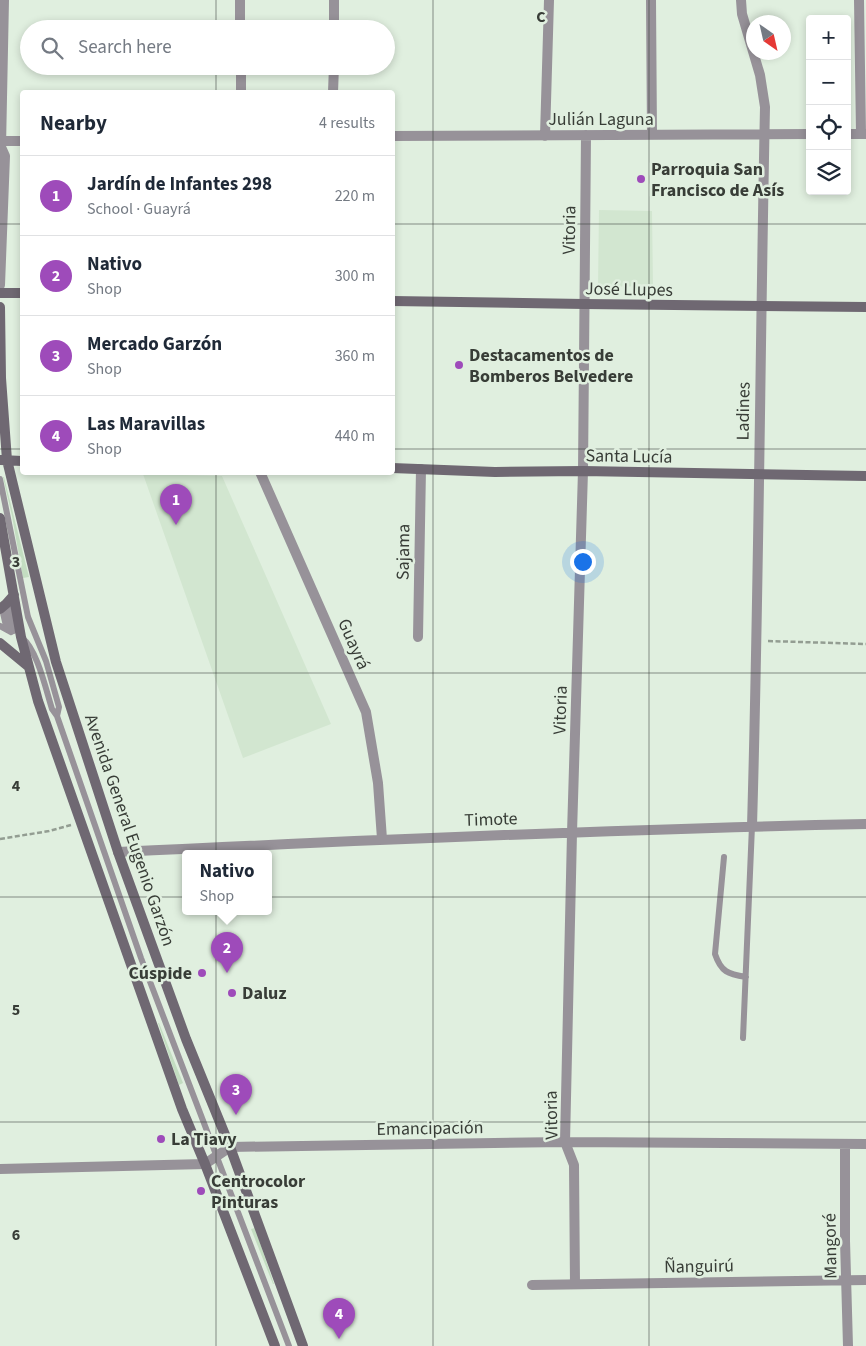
<!DOCTYPE html>
<html lang="en">
<head>
<meta charset="utf-8">
<style>
	body { margin:0; font-family:"Source Sans 3",sans-serif; background:#f2f2f3; color:#1f2937 }
	.controls { position:absolute; right:15px; top:15px; display:grid; overflow:hidden; border-radius:5px; box-shadow:0 2px 8px #0003 }
	.controls button { width:45px; height:45px; display:grid; place-items:center; padding:0; border:0; border-bottom:1px solid #e0e1e3; background:#fff; color:#1f2937; font:25px sans-serif }
	.compass { position:absolute; left:746px; top:15px; width:45px; height:45px; border-radius:50%; background:#fff; box-shadow:0 2px 8px #0003; rotate:146deg }
	.you { position:absolute; left:582px; top:561px; width:18px; height:18px; margin:-12px; border:4px solid #fff; border-radius:50%; background:#1a73e8; box-shadow:0 0 0 8px #1a73e833 }
	.badge { display:grid; place-items:center; width:32px; height:32px; border-radius:50%; background:#9e4bba; color:#fff; font-size:16px; font-weight:700 }
	.pin { position:absolute; translate:-50% -41px; filter:drop-shadow(0 1px 2px #0008) }
	.pin::after { content:''; position:absolute; top:26px; width:18px; height:15px; background:inherit; clip-path:polygon(0 0,100% 0,50% 100%) }
	.popup { position:absolute; left:182px; top:850px; width:90px; height:65px; box-sizing:border-box; display:grid; place-content:center; border-radius:5px; background:#fff; filter:drop-shadow(0 1px 4px #0005); font-size:16px; white-space:nowrap; color:#747a83 }
	.popup b { font-size:19px; color:#1f2937 }
	.popup::after { content:''; position:absolute; left:50%; top:100%; margin-left:-10px; border:10px solid transparent; border-top-color:#fff }
	.list { margin:0; padding:0; list-style:none }
	h2 { display:flex; justify-content:space-between; align-items:center; height:65px; margin:0; padding:0 20px; font-size:21px }
	h2 small { font-size:16px; font-weight:400; color:#747a83 }
	.list li { display:grid; grid-template-columns:32px 1fr auto; gap:15px; align-items:center; box-sizing:border-box; height:80px; padding:0 20px; border-top:1px solid #e0e1e3 }
	.list b { display:block; font-size:19px; white-space:nowrap }
	.list p { margin:0; font-size:16px; white-space:nowrap; color:#747a83 }
	.list em { font-size:16px; font-style:normal; color:#747a83 }
	.icon { flex:none; width:28px; height:28px; fill:none; stroke:currentColor; stroke-width:2; stroke-linecap:round; stroke-linejoin:round }
	.map { position:relative; flex:none; width:866px; height:1346px; overflow:hidden }
	.search { position:absolute; background:#fff; box-shadow:0 2px 8px #0003; left:20px; top:20px; width:375px; height:55px; display:flex; align-items:center; gap:12px; box-sizing:border-box; padding:0 18px; border-radius:28px; color:#747a83; font-size:19px }
	.panel { position:absolute; background:#fff; box-shadow:0 2px 8px #0003; left:20px; top:90px; width:375px; height:385px; border-radius:5px }
	.map>svg:first-child { display:block }
	.built { fill:#d2e6d0 }
	.grass { fill:#c3ddc1 }
	.lines { fill:none; stroke-linecap:round; stroke-linejoin:round }
	.path { stroke:#939d92; stroke-width:2.5; stroke-dasharray:5 2.5; stroke-linecap:butt }
	.lane { stroke:#979299; stroke-width:6 }
	.street { stroke:#979299; stroke-width:10 }
	.secondary { stroke:#6f6872; stroke-width:10 }
	.grid { fill:none; stroke:#383d37; stroke-width:1; stroke-opacity:0.55 }
	.poi-dot { fill:#9e4bba; stroke:#e0efdf; stroke-width:2 }
	.labels { text-anchor:middle; stroke-width:5; stroke-linejoin:round; paint-order:stroke }
	.street-label { font-size:18px; fill:#383d37; stroke:#e0efdf }
	.poi-label { font-size:18px; font-weight:bold; fill:#383d37; stroke:#e0efdf; text-anchor:start }
	.grid-label { font-size:16px; text-anchor:middle; font-weight:bold; fill:#383d37; stroke:#e0efdf; stroke-width:5; stroke-linejoin:round; paint-order:stroke }
</style>
</head>
<body>
<div class="map">
<svg width="866" height="1346" viewBox="0 0 866 1346">
	<rect width="100%" height="100%" fill="#e0efdf"/>
	<path class="built" d="M 599,210 L 652,211 L 653,286 L 598,287 Z
		M 143,474 L 222,476 L 331,724 L 243,758 Z"/>
	<path class="grass" d="M 3,477 L 4,477 L 29,577 L 23,578 L 12,516 Z
		M 158,1023 L 159,1023 L 183,1083 L 179,1085 Z
		M 255,1228 L 274,1284 L 273,1284 L 251,1229 Z"/>
	<g class="lines">
		<path class="path" d="M 768,641 L 866,644
			M 0,839 L 49,831 L 71,825"/>
		<path class="lane" d="M 0,479 L 28,617 L 46,661 L 59,707 L 57,716
			M 0,626 L 11,632
			M 22,638 C 37,649 46,690 52,709 L 57,716 L 141,958 L 289,1346
			M 724,857 L 715,954 C 721,972 728,974 746,977
			M 743,1038 L 752,826"/>
		<path class="street" d="M 240,0 L 240,29
			M 651,0 L 652,135
			M 741,0 L 742,14 L 760,75 L 765,107 C 760,347 759,587 752,826
			M 859,0 L 861,134
			M 334,29 L 334,0
			M 241,66 L 241,92
			M 333,92 L 334,66
			M 847,134 L 866,134
			M 392,136 L 810,134
			M 545,136 L 549,0
			M 0,141 L 22,141
			M 0,285 L 5,156 L 1,147 L 4,0
			M 260,472 L 366,712 L 378,783 L 382,839
			M 10,611 L 12,613 L 15,627 L 13,629 L 8,626 L 5,613 Z
			M 418,637 L 421,469
			M 118,852 C 367,840 616,829 866,824
			M 845,1144 L 845,1241 L 848,1346
			M 0,1169 L 205,1164 L 230,1147 L 565,1142 L 866,1144
			M 575,1284 L 574,1165 L 565,1142 L 572,833 L 583,471 L 586,135
			M 532,1285 L 866,1280"/>
		<path class="secondary" d="M 0,293 L 22,293
			M 392,301 L 584,304 L 866,307
			M 0,307 L 1,378 L 7,460 L 56,662 L 118,852 L 186,1039 L 230,1147 L 303,1346
			M 1,460 L 22,461
			M 392,468 L 495,472 L 583,471 L 866,476
			M 0,518 L 21,637 L 38,701 L 182,1109 L 205,1164 L 275,1346
			M 0,609 L 6,604 L 14,595
			M 0,643 L 29,667"/>
	</g>
	<path class="grid" d="M 216,0 L 216,29M 433,0 L 433,1346M 649,0 L 649,1346M 216,66 L 216,92M 0,224 L 22,224M 392,224 L 866,224M 0,449 L 22,449M 392,449 L 866,449M 216,472 L 216,1346M 0,673 L 866,673M 0,897 L 866,897M 0,1122 L 866,1122"/>
	<g class="poi-dot">
		<circle cx="641" cy="179" r="5"/>
		<circle cx="459" cy="365" r="5"/>
		<circle cx="202" cy="973" r="5"/>
		<circle cx="232" cy="993" r="5"/>
		<circle cx="161" cy="1139" r="5"/>
		<circle cx="201" cy="1191" r="5"/>
	</g>
	<g class="labels">
		<g class="street-label">
			<text x="601" y="125">Julián Laguna</text>
			<text transform="translate(569 230) rotate(-89)" y="6">Vitoria</text>
			<text transform="translate(629 289) rotate(1)" y="6">José Llupes</text>
			<text transform="translate(743 411) rotate(-89)" y="6">Ladines</text>
			<text transform="translate(629 456) rotate(1)" y="6">Santa Lucía</text>
			<text transform="translate(403 552) rotate(-89)" y="6">Sajama</text>
			<text transform="translate(354 644) rotate(66)" y="6">Guayrá</text>
			<text transform="translate(560 710) rotate(-88)" y="6">Vitoria</text>
			<text transform="translate(491 819) rotate(-2)" y="6">Timote</text>
			<text transform="translate(130 830) rotate(71)" y="6">Avenida General Eugenio Garzón</text>
			<text transform="translate(551 1115) rotate(-91)" y="6">Vitoria</text>
			<text transform="translate(430 1128) rotate(-1)" y="6">Emancipación</text>
			<text transform="translate(830 1246) rotate(-91)" y="6">Mangoré</text>
			<text transform="translate(699 1266) rotate(-1)" y="6">Ñanguirú</text>
		</g>
		<g class="poi-label">
			<text x="651" y="175">Parroquia San<tspan x="651" dy="21">Francisco de Asís</tspan></text>
			<text x="469" y="361">Destacamentos de<tspan x="469" dy="21">Bomberos Belvedere</tspan></text>
			<text x="192" y="979" text-anchor="end">Cúspide</text>
			<text x="242" y="999">Daluz</text>
			<text x="171" y="1145">La Tiavy</text>
			<text x="211" y="1187">Centrocolor<tspan x="211" dy="21">Pinturas</tspan></text>
		</g>
	</g>
	<g class="grid-label">
		<text x="541" y="22">C</text>
		<text x="16" y="567">3</text>
		<text x="16" y="791">4</text>
		<text x="16" y="1015">5</text>
		<text x="16" y="1240">6</text>
	</g>
</svg>
<div class="controls">
<button>+</button>
<button>−</button>
<button><svg class="icon" aria-label="locate" viewBox="0 0 24 24"><circle cx="12" cy="12" r="6"/><path d="M12 2v4M12 18v4M2 12h4M18 12h4"/></svg></button>
<button><svg class="icon" aria-label="layers" viewBox="0 0 24 24"><path d="M12 4l9 5-9 5-9-5zM3 14l9 5 9-5"/></svg></button>
</div>
<svg class="compass" viewBox="-18 -18 36 36"><path d="M0-13l5 13h-10z" fill="#e53935"/><path d="M0 13l5-13h-10z" fill="#747a83"/></svg>
<div class="you"></div>
<div class="pin badge" style="left:176px;top:525px">1</div>
<div class="pin badge" style="left:227px;top:973px">2</div>
<div class="popup"><b>Nativo</b>Shop</div>
<div class="pin badge" style="left:236px;top:1115px">3</div>
<div class="pin badge" style="left:339px;top:1339px">4</div>
<div class="search"><svg class="icon" aria-label="search" viewBox="0 0 24 24"><circle cx="10" cy="10" r="6"/><path d="M15 15l6 6"/></svg>Search here</div>
<section class="panel">
<h2>Nearby<small>4 results</small></h2>
<ul class="list">
<li><span class="badge">1</span><div><b>Jardín de Infantes 298</b><p>School · Guayrá</p></div><em>220 m</em></li>
<li><span class="badge">2</span><div><b>Nativo</b><p>Shop</p></div><em>300 m</em></li>
<li><span class="badge">3</span><div><b>Mercado Garzón</b><p>Shop</p></div><em>360 m</em></li>
<li><span class="badge">4</span><div><b>Las Maravillas</b><p>Shop</p></div><em>440 m</em></li>
</ul>
</section>
</div>
</body>
</html>
